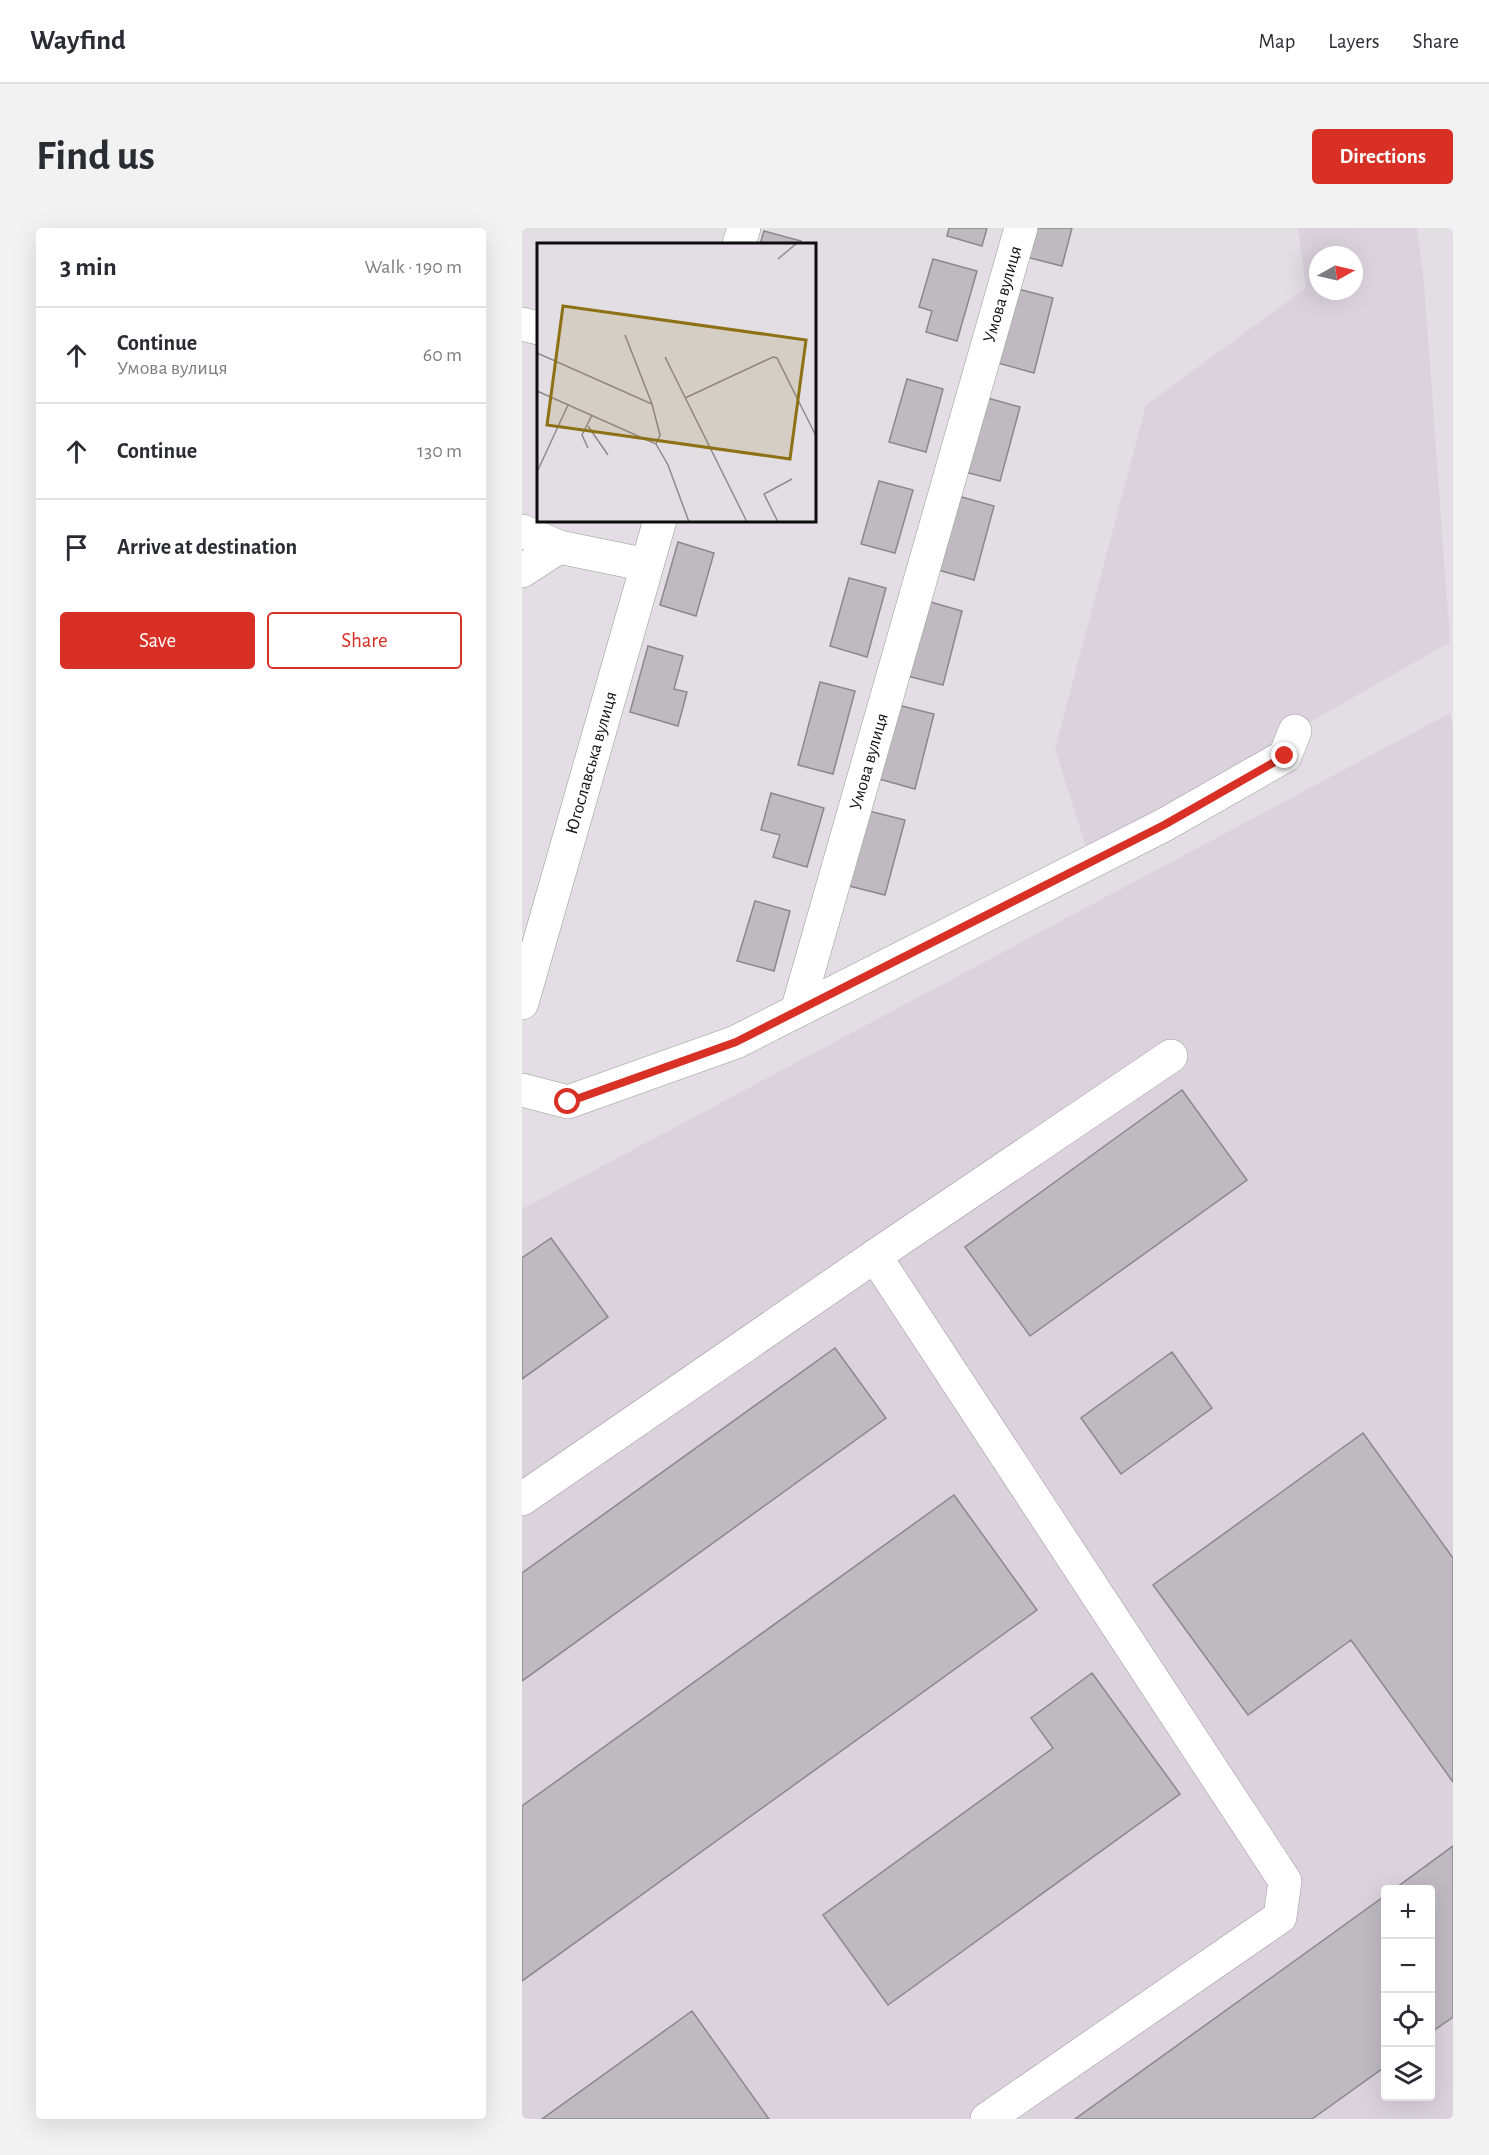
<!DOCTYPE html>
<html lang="en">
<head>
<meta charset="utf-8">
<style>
	body { margin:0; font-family:"Alegreya Sans",sans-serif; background:#f2f2f3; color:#2b2b33 }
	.controls { position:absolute; right:18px; bottom:18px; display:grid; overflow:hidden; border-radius:6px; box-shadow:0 6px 24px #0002 }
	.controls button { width:54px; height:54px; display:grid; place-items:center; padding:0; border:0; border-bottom:2px solid #e1e1e2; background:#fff; color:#2b2b33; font:30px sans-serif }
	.compass { position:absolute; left:787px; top:18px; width:54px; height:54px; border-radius:50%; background:#fff; box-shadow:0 6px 24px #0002; rotate:82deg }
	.stop { position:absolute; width:18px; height:18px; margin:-14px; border:4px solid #d93025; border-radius:50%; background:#fff }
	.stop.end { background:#d93025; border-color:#fff; box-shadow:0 2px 6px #0008 }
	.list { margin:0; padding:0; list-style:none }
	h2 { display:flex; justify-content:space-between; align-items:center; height:78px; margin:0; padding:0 24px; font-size:26px }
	h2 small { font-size:20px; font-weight:400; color:#7c7c81 }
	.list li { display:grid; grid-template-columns:39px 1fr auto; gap:18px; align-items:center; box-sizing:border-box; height:96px; padding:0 24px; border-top:2px solid #e1e1e2 }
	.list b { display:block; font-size:22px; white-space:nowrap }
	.list p { margin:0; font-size:20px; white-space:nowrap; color:#7c7c81 }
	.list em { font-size:20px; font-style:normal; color:#7c7c81 }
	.actions { display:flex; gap:12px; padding:18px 24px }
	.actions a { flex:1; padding:14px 0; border:2px solid #d93025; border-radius:6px; text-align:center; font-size:21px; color:#d93025 }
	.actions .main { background:#d93025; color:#fff }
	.icon { flex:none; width:33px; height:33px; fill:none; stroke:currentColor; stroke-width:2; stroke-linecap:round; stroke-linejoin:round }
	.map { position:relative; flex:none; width:931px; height:1891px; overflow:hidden; border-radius:6px }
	header { display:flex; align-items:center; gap:36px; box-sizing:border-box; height:84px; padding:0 30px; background:#fff; border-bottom:2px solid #e1e1e2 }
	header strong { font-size:28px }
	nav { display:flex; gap:33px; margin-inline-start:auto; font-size:21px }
	.intro { display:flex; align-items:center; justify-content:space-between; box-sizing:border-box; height:144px; padding:0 36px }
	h1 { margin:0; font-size:42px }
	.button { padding:15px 27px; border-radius:6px; background:#d93025; color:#fff; font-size:21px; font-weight:700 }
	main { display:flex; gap:36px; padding:0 36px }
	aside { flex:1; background:#fff; border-radius:6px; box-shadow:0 6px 24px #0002 }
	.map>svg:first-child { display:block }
	.built { fill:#dbd2de; fill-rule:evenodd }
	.building { fill:#bebac0; stroke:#8b888d; stroke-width:1.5 }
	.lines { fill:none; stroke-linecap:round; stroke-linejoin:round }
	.minor-casing { stroke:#9c989d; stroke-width:34 }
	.minor { stroke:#fff; stroke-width:33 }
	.route { stroke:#d93025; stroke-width:8 }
	.labels { text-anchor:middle; stroke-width:6; stroke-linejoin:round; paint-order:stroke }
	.street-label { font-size:18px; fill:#0f0d0f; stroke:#fff }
	.inset-road { fill:none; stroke:#8e8a8e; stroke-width:1.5 }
	.view { fill:#8e7015; fill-opacity:0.15; stroke:#8e7015; stroke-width:3 }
	.inset-edge { fill:none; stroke:#0f0d0f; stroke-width:3 }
</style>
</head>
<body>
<header>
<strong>Wayfind</strong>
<nav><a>Map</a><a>Layers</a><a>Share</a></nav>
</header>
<div class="intro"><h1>Find us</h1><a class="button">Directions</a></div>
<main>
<aside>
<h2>3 min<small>Walk · 190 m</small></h2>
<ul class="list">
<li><svg class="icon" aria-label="ahead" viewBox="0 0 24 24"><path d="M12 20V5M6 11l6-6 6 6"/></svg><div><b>Continue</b><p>Умова вулиця</p></div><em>60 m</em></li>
<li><svg class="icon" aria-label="ahead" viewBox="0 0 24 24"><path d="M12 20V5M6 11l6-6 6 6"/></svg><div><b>Continue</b></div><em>130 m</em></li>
<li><svg class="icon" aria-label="arrive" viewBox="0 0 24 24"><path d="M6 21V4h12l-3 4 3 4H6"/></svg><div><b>Arrive at destination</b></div></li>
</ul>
<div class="actions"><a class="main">Save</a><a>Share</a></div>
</aside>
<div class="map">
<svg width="931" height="1891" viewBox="0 0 931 1891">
	<rect width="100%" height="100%" fill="#e2dee3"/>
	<path class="built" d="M 776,0 L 895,0 L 902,55 L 928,414 L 565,622 L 533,521 L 624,177 L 784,60 ZM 796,27 L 832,27 L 832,63 L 796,63 Z
		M 928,485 L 931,501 L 931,1891 L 0,1891 L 0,981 ZM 864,1662 L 908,1662 L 908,1868 L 864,1868 Z"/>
	<path class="building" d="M 427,0 L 465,0 L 460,18 L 425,8 Z
		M 512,0 L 550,0 L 540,38 L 504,29 Z
		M 242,3 L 279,13 L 278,16 L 238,16 Z
		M 411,31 L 455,43 L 435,113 L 404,104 L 410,83 L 397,79 Z
		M 496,61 L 531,70 L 512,145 L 476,135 Z
		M 385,151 L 421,161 L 404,224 L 367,214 Z
		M 462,169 L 498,179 L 478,253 L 443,244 Z
		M 357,253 L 391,262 L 373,325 L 339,316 Z
		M 436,268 L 472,278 L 452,352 L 416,342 Z
		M 156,314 L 192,325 L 174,388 L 138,377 Z
		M 327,350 L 364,360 L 345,429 L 308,418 Z
		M 405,373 L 440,383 L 421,457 L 385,448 Z
		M 126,418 L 161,428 L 152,461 L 165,464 L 156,498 L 108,484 Z
		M 298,454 L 333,463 L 311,546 L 276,537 Z
		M 376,477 L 412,486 L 393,561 L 357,551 Z
		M 249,565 L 302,580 L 285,639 L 251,629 L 258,607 L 239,602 Z
		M 347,583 L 383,592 L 363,667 L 327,658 Z
		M 233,673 L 268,683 L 252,743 L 215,733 Z
		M 660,862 L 725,952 L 508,1108 L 443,1019 Z
		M 29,1010 L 86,1089 L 0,1151 L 0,1030 Z
		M 313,1120 L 364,1190 L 0,1453 L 0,1345 Z
		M 650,1124 L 690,1180 L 599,1246 L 559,1190 Z
		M 841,1205 L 931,1330 L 931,1554 L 829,1412 L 726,1487 L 631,1357 Z
		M 432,1267 L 515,1382 L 0,1753 L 0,1578 Z
		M 570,1445 L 658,1566 L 366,1777 L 301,1687 L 531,1520 L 509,1490 Z
		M 931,1618 L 931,1789 L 908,1805 L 908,1662 L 871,1662 Z
		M 864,1667 L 864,1838 L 790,1891 L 553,1891 Z
		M 170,1783 L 247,1891 L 20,1891 Z"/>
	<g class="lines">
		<g class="minor-casing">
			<g id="minor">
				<path d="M 217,16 L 222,0"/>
				<path d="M 0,96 L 16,100"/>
				<path d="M 0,303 L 37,319 L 125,337"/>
				<path d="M 0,343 L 37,319"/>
				<path id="s1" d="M 0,775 L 138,292"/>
				<path d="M 275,783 L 642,597 L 763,528 L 773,503"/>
				<path id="s2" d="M 0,862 L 46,874 L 214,814 L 275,783 L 499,0"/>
				<path d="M 353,1028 L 763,1653 L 758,1689 L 465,1891"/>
				<path d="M 0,1271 L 353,1028 L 649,828"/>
			</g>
		</g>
		<use href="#minor" class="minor"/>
	</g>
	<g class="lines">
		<path class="route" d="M 46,874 L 214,814 L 642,597 L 763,528"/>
	</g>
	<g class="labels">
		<g class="street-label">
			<text dy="6" stroke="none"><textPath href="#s2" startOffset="1040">Умова вулиця</textPath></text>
			<text dy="6" stroke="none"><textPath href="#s2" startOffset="554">Умова вулиця</textPath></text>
			<text dy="6" stroke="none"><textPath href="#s1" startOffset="250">Югославська вулиця</textPath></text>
		</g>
	</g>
	<g transform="translate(15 15)">
		<rect width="279" height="279" fill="#e2dee3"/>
		<path class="inset-road" d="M 241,16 L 260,0M 88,92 L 115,161M 0,110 L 115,161 L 123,192 L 119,201M 128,114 L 210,279M 0,148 L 119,201 L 131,222 L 152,279M 148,155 L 236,114 L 240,115 L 279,193M 51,183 L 71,212M 51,205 L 45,192 L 55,172M 0,229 L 31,162M 241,279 L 227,251 L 255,236"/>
		<path class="view" d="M 26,63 L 269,97 L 253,216 L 10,182 Z"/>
		<rect width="279" height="279" class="inset-edge"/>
	</g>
</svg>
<div class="controls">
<button>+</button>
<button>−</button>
<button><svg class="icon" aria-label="locate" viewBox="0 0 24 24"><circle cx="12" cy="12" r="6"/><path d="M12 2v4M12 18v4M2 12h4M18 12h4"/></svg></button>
<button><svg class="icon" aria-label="layers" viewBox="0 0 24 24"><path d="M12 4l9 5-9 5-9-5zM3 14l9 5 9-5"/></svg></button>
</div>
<svg class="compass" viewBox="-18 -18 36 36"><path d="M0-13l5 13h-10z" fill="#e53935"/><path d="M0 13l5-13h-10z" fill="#7c7c81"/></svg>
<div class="stop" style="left:46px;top:874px"></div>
<div class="stop end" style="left:763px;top:528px"></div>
</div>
</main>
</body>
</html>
